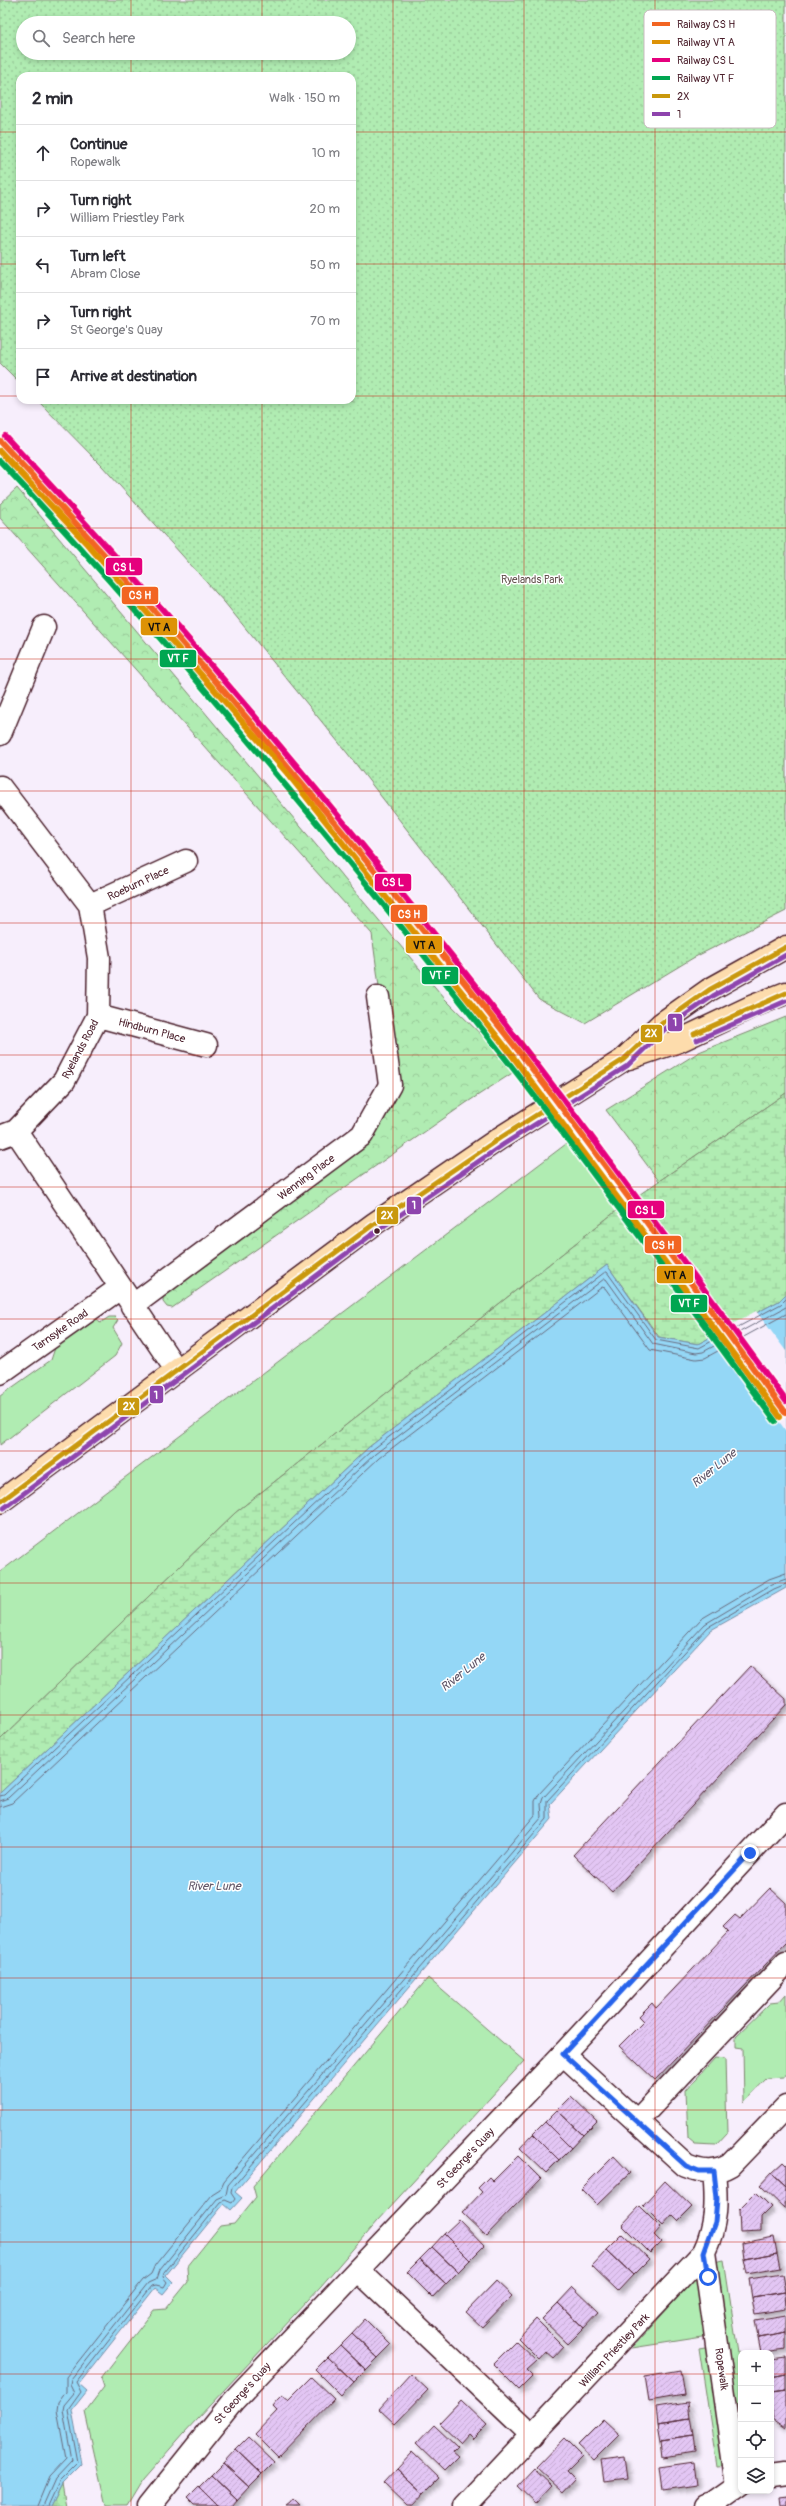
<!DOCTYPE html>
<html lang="en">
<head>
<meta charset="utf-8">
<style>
	body { margin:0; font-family:Pangolin,sans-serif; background:#f7f7f7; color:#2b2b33 }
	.controls { position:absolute; right:12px; bottom:12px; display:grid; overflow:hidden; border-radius:8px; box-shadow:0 2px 6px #0003 }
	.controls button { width:36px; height:36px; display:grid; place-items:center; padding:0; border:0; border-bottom:1px solid #e1e1e2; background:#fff; color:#2b2b33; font:20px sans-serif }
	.stop { position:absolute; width:12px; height:12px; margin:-9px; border:3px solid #2563eb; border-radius:50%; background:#fff }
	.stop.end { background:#2563eb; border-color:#fff; box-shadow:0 1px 4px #0008 }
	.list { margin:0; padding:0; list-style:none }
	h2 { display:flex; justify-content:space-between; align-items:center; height:52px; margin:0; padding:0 16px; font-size:17px }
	h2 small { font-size:13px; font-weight:400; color:#7c7c81 }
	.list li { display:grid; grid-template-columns:26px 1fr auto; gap:12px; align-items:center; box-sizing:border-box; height:56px; padding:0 16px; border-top:1px solid #e1e1e2 }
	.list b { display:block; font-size:15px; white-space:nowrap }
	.list p { margin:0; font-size:13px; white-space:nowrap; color:#7c7c81 }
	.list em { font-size:13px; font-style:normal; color:#7c7c81 }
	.icon { flex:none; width:22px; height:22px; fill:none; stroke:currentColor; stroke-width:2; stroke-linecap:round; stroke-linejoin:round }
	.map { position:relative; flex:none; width:786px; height:2506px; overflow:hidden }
	.search { position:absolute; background:#fff; box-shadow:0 2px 6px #0003; left:16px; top:16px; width:340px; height:44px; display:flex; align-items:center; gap:10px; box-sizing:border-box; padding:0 14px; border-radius:22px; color:#7c7c81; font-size:15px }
	.panel { position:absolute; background:#fff; box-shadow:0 2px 6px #0003; left:16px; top:72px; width:340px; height:332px; border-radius:12px }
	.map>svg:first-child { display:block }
	.green { fill:#b0ecb2; stroke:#7d866e }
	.forest { fill:url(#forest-crowns); stroke:#7d866e }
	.wetland { fill:url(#wetland-marsh); stroke:#7d866e }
	.park { fill:url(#park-dots); stroke:#7d866e; fill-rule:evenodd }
	.water { fill:#94d7f6; stroke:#768da5 }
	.pier { fill:#f7eefc }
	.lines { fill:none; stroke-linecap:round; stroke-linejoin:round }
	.shore { stroke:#68697c; stroke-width:1 }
	.building { fill:url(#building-hatch); stroke:#4a1f2b; filter:url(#shadow) }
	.street-casing { stroke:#4a1f2b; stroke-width:25 }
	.secondary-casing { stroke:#4a1f2b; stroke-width:25 }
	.primary-casing { stroke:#4a1f2b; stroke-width:25 }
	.street { stroke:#fff; stroke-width:22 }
	.secondary { stroke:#fff; stroke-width:22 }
	.primary { stroke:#fddcac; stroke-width:22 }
	.bus-1-casing { stroke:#fff; stroke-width:8 }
	.bus-2-casing { stroke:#fff; stroke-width:8 }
	.bus-1 { stroke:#c9980d; stroke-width:5 }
	.bus-2 { stroke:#8e44ad; stroke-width:5 }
	.rail-1-casing { stroke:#fff; stroke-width:9 }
	.rail-2-casing { stroke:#fff; stroke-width:9 }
	.rail-3-casing { stroke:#fff; stroke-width:9 }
	.rail-4-casing { stroke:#fff; stroke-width:9 }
	.rail-1 { stroke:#f26522; stroke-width:6 }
	.rail-2 { stroke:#dd9206; stroke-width:6 }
	.rail-3 { stroke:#e5007d; stroke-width:6 }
	.rail-4 { stroke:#00a651; stroke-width:6 }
	.route { stroke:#2563eb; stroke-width:5 }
	.grid { fill:none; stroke:#c8321e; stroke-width:1; stroke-opacity:0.55 }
	.bus-dot { fill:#4a1f2b; stroke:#fff; stroke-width:1.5 }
	.labels { text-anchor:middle; stroke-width:3; stroke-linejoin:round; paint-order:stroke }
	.park-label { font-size:11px; fill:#64524d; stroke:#fff }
	.street-label { font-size:11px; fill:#4a1f2b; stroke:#fff }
	.water-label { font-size:12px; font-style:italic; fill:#605668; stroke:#fff }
	.key { fill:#fff; stroke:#c9bcbf; stroke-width:1 }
	.key-label { font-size:11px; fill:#4a1f2b }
	.line-badge { stroke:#fff; stroke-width:1.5 }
	.badge-label { font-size:11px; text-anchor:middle; font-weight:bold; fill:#fff }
	.pale-badge-label { font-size:11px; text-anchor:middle; font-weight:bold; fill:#111 }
</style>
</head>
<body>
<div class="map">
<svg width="786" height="2506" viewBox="0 0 786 2506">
	<defs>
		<pattern id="forest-crowns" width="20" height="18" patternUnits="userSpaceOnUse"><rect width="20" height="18" fill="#b0ecb2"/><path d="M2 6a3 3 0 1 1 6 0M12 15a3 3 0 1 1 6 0" fill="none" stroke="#99ca99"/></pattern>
		<pattern id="wetland-marsh" width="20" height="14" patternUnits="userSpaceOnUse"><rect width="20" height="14" fill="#b0ecb2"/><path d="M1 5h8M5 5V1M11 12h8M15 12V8" fill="none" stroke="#99ca99"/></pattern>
		<pattern id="park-dots" width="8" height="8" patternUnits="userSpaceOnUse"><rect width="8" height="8" fill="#b0ecb2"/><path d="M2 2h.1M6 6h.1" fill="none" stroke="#99ca99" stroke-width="1.8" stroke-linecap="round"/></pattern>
		<pattern id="building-hatch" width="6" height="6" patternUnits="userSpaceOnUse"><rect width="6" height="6" fill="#e3c6f4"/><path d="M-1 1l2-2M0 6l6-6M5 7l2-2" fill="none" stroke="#c4aad1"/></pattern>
		<filter id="shadow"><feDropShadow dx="3.5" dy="3.5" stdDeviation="2" flood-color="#0004"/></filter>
	</defs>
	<rect width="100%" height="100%" fill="#f7eefc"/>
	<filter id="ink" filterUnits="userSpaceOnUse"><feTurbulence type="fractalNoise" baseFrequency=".025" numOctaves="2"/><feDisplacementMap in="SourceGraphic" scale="8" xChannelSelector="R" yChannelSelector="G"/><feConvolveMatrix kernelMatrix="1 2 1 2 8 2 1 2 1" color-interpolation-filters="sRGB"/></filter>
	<g filter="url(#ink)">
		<path class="green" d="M 570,1141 L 620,1208 L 235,1513 L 0,1740 L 0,1572 Z
			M 96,1317 L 100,1323 L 109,1317 L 115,1317 L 118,1320 L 113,1328 L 122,1343 L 115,1356 L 0,1445 L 0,1396 L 51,1360 L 56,1345 Z
			M 428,1978 L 524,2061 L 377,2221 L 321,2286 L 184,2433 L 142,2481 L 127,2506 L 106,2506 L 85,2412 L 104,2387 L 101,2378 L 154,2310 L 166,2309 L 188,2282 L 187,2267 L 220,2226 L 234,2224 L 256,2197 L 253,2186 Z
			M 786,1994 L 786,2075 L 783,2077 L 767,2078 L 744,2102 L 743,2048 L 736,2047 L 736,2036 L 770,2003 L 779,2002 Z
			M 715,2058 L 725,2059 L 727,2133 L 716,2145 L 695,2144 L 688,2138 L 686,2090 Z
			M 724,2260 L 741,2372 L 741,2452 L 714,2262 Z
			M 700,2273 L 709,2336 L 632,2348 Z
			M 711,2346 L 729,2465 L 717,2466 L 699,2348 Z"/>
		<path class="forest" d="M 17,488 L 445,999 L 517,1070 L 466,1103 L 172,1308 L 167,1307 L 163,1302 L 163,1295 L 372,1136 L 393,1090 L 372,934 L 0,518 L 0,504 Z
			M 786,1017 L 786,1093 L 659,1181 L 606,1110 L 699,1052 Z"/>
		<path class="wetland" d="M 786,1093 L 786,1294 L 779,1301 L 698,1344 L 659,1337 L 607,1265 L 369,1447 L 0,1793 L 0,1740 L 235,1513 L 620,1208 Z
			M 62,2484 L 66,2506 L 51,2506 Z"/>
		<path class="park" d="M 0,0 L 786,0 L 786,911 L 693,958 L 585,1023 L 539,999 L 348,754 L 225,603 L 102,466 L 37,400 L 352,400 L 352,76 L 20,76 L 20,383 L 0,363 ZM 23,23 L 349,23 L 349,53 L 23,53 Z"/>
		<path class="water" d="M 607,1265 L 658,1337 L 698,1344 L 779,1301 L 786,1294 L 786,1588 L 711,1630 L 550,1804 L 552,1819 L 235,2192 L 242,2198 L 231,2210 L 224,2204 L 166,2275 L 173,2282 L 163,2294 L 155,2288 L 79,2384 L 87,2391 L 72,2410 L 82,2464 L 62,2484 L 51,2506 L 0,2506 L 0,1793 L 369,1447 Z"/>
		<path class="pier" d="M 756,1311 L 786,1351 L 786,1431 L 714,1334 Z"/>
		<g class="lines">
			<path class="shore" d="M 0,1796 L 4,1795 L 372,1450 L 605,1272 L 607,1272 L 656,1340 L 699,1348 L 781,1304 L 786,1299
				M 0,1801 L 8,1798 L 375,1454 L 604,1279 L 606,1279 L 653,1344 L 696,1353 L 703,1352 L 786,1307
				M 0,1807 L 12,1803 L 379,1458 L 602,1287 L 605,1288 L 650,1350 L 696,1359 L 705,1358 L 786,1314
				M 37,2506 L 49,2477 L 66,2459 L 57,2410 L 58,2403 L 66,2392 L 66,2377 L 143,2280 L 151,2274 L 155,2265 L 212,2195 L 220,2190 L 224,2181 L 535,1815 L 535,1801 L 539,1794 L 701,1619 L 769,1579 L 786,1573
				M 43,2506 L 55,2479 L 72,2461 L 63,2410 L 64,2405 L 74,2393 L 70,2385 L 71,2380 L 148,2283 L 157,2279 L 160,2270 L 217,2199 L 226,2195 L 228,2185 L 542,1817 L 541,1804 L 543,1798 L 705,1624 L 772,1584 L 786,1579
				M 48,2506 L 59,2482 L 78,2463 L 68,2410 L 81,2392 L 76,2382 L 152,2286 L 156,2285 L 164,2287 L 167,2282 L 163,2277 L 164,2273 L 221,2202 L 225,2200 L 232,2203 L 235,2199 L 231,2193 L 232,2188 L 547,1819 L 547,1801 L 708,1627 L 774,1589 L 786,1584"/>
		</g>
		<path class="building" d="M 750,1666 L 786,1699 L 786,1705 L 612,1892 L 573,1855 Z
			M 770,1888 L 786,1903 L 786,1943 L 655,2080 L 619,2046 L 644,2021 L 639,2016 L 652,2003 L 656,2008 L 728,1932 L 723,1927 L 735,1915 L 740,1919 Z
			M 571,2096 L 597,2121 L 583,2135 L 557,2110 Z
			M 557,2110 L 583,2135 L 571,2148 L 545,2122 Z
			M 545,2122 L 571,2148 L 559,2160 L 533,2134 Z
			M 533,2134 L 559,2160 L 546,2173 L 520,2148 Z
			M 518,2156 L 541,2179 L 486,2236 L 462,2213 L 482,2192 L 478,2188 L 489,2177 L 493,2181 Z
			M 614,2156 L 630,2173 L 597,2205 L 581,2189 Z
			M 783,2162 L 786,2165 L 786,2187 L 771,2173 Z
			M 771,2173 L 786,2187 L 785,2209 L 760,2185 Z
			M 665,2181 L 692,2207 L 678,2221 L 672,2215 L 663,2225 L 643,2205 Z
			M 756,2192 L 771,2207 L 761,2217 L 761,2231 L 740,2232 L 739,2209 Z
			M 640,2206 L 661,2227 L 654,2235 L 661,2242 L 650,2253 L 622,2225 Z
			M 459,2220 L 484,2246 L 470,2260 L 444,2234 Z
			M 444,2234 L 470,2260 L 458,2272 L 432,2247 Z
			M 623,2234 L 649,2259 L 633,2275 L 607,2250 Z
			M 774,2237 L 777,2253 L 744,2259 L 742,2243 Z
			M 432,2247 L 458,2272 L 446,2284 L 420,2259 Z
			M 607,2250 L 633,2275 L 618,2291 L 592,2266 Z
			M 777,2253 L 780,2268 L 747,2274 L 744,2259 Z
			M 420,2259 L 446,2284 L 433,2298 L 407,2272 Z
			M 782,2274 L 785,2292 L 752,2297 L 749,2279 Z
			M 496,2281 L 512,2296 L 482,2327 L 466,2312 Z
			M 573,2287 L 599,2312 L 584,2328 L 558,2303 Z
			M 785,2292 L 786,2309 L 755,2314 L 752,2297 Z
			M 558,2303 L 584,2328 L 568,2344 L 542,2319 Z
			M 786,2315 L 786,2333 L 758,2338 L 755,2320 Z
			M 365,2319 L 391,2345 L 378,2358 L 352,2333 Z
			M 536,2319 L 564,2347 L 554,2358 L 546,2351 L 539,2359 L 518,2338 Z
			M 352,2333 L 378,2358 L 366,2370 L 340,2345 Z
			M 786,2333 L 786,2350 L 761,2353 L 758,2338 Z
			M 516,2341 L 537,2361 L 527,2370 L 533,2376 L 519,2390 L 493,2364 Z
			M 340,2345 L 366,2370 L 354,2382 L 328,2357 Z
			M 328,2357 L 354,2382 L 341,2396 L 315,2370 Z
			M 786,2358 L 786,2374 L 771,2377 L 771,2360 Z
			M 680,2370 L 684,2395 L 649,2401 L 645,2376 Z
			M 411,2374 L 428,2390 L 395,2424 L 379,2409 Z
			M 786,2374 L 786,2390 L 771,2392 L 771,2377 Z
			M 311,2377 L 334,2399 L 278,2457 L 255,2434 L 277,2411 L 272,2406 L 277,2400 L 282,2395 L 288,2400 Z
			M 786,2390 L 786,2428 L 773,2419 L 771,2405 L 771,2392 Z
			M 461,2400 L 487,2425 L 473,2439 L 468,2434 L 460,2443 L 439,2423 Z
			M 688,2402 L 690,2418 L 658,2423 L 656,2407 Z
			M 690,2418 L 693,2435 L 661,2440 L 658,2423 Z
			M 603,2420 L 619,2435 L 594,2460 L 578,2445 Z
			M 434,2425 L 457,2447 L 452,2452 L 458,2457 L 444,2471 L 416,2444 Z
			M 693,2435 L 695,2452 L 663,2457 L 661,2440 Z
			M 248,2437 L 274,2462 L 262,2474 L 236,2449 Z
			M 564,2438 L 582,2456 L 567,2471 L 575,2479 L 563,2492 L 536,2467 Z
			M 236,2449 L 262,2474 L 249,2487 L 223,2463 Z
			M 412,2452 L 439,2478 L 424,2493 L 397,2468 Z
			M 625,2457 L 628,2479 L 604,2482 L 601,2460 Z
			M 694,2462 L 697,2485 L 662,2490 L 659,2467 Z
			M 223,2463 L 249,2487 L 237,2500 L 211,2475 Z
			M 397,2468 L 424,2493 L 412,2506 L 407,2506 L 383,2483 Z
			M 534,2469 L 552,2486 L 536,2503 L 518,2486 Z
			M 211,2475 L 237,2500 L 232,2506 L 218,2506 L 199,2487 Z
			M 199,2487 L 218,2506 L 194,2506 L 187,2499 Z
			M 786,2497 L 786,2506 L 779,2506 L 778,2498 Z
			M 293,2499 L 300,2506 L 286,2506 L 290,2503 Z"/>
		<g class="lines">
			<g class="street-casing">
				<path id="street" d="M 0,734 L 44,627
					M 0,787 L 90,905 L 99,958 L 98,1016 L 64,1081 L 16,1131 L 0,1137
					M 90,905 L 186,861
					M 98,1016 L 206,1045
					M 16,1131 L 177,1371
					M 132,1306 L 362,1135 L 390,1085 L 378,997
					M 0,1373 L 120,1288
					M 563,2054 L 686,2166 C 701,2172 715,2174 730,2165 L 786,2107
					M 637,2121 L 786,1963
					M 704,2252 L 737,2486
					M 358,2270 L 533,2436
					M 771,2476 L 786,2474
					M 465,2506 L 704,2252 C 717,2225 717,2201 714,2171
					M 706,2506 L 713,2504 L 741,2484"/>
			</g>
			<g class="secondary-casing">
				<path id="secondary" d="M 149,2506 L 233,2401 L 563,2054 L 786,1814"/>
			</g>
			<g class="primary-casing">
				<path id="primary" d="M 629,1058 L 679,1041 L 751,1007 L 786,993
					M 0,1502 L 374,1224 L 500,1138 L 623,1060 L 661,1024 L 709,990 L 786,947"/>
			</g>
			<use href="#street" class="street"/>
			<use href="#secondary" class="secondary"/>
			<use href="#primary" class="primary"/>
			<g class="bus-1-casing">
				<path id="bus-1" d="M 694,1034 L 786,993
					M 0,1502 L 374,1224 L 500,1138 L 623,1060 L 661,1024 L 709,990 L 786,947"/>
			</g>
			<g class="bus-2-casing">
				<path id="bus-2" d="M 697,1040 L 786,1001
					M 4,1508 L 378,1230 L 504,1144 L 627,1066 L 665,1029 L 713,996 L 786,955"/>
			</g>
			<use href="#bus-1" class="bus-1"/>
			<use href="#bus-2" class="bus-2"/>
			<g class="rail-1-casing">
				<path id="rail-1" d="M 0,441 C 181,634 350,836 513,1044 C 607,1165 695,1290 786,1413"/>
			</g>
			<g class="rail-2-casing">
				<path id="rail-2" d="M 0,451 L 87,544 L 287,773 L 508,1050 L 780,1417"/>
			</g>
			<g class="rail-3-casing">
				<path id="rail-3" d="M 5,436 C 186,629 356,832 518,1040 C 610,1158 697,1281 786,1401"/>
			</g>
			<g class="rail-4-casing">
				<path id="rail-4" d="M 0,461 C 177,650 342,849 501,1053 C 596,1173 684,1299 775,1421"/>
			</g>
			<use href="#rail-1" class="rail-1"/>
			<use href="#rail-2" class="rail-2"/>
			<use href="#rail-3" class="rail-3"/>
			<use href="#rail-4" class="rail-4"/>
		</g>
	</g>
	<g class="lines" filter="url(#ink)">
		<path class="route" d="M 708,2277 L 704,2252 L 715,2222 L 717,2199 L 714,2171 L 699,2171 L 686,2166 L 563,2054 L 750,1853"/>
	</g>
	<path class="grid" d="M 131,0 L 131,23M 262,0 L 262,23M 393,0 L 393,2506M 524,0 L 524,2506M 655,0 L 655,2506M 131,53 L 131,76M 262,53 L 262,76M 0,132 L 20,132M 352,132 L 786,132M 0,264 L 20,264M 352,264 L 786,264M 0,396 L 20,396M 352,396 L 786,396M 131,400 L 131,2506M 262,400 L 262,2506M 0,528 L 786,528M 0,659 L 786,659M 0,791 L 786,791M 0,923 L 786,923M 0,1055 L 786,1055M 0,1187 L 786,1187M 0,1319 L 786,1319M 0,1451 L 786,1451M 0,1583 L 786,1583M 0,1715 L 786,1715M 0,1847 L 786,1847M 0,1978 L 786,1978M 0,2110 L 786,2110M 0,2242 L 786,2242M 0,2374 L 741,2374M 771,2374 L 786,2374"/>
	<circle class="bus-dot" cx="377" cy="1231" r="3.5"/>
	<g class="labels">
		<g class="park-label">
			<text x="532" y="583">Ryelands Park</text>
		</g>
		<g class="street-label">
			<text transform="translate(138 883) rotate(-25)" y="4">Roeburn Place</text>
			<text transform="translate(152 1030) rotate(15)" y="4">Hindburn Place</text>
			<text transform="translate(80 1049) rotate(-62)" y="4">Ryelands Road</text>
			<text transform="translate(306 1177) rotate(-37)" y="4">Wenning Place</text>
			<text transform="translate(60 1330) rotate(-35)" y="4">Tarnsyke Road</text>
			<text transform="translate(465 2158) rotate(-47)" y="4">St George's Quay</text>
			<text transform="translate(614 2350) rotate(-47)" y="4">William Priestley Park</text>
			<text transform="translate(722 2369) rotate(82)" y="4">Ropewalk</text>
			<text transform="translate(242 2393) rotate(-48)" y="4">St George's Quay</text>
		</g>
		<g class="water-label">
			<text transform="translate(714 1468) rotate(-39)" y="4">River Lune</text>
			<text transform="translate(463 1672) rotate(-39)" y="4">River Lune</text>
			<text x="214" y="1890">River Lune</text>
		</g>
	</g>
	<rect x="644" y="10" width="132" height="118" rx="6" class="key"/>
	<rect x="652" y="22" width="18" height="4" fill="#f26522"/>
	<rect x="652" y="40" width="18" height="4" fill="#dd9206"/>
	<rect x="652" y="58" width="18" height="4" fill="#e5007d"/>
	<rect x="652" y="76" width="18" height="4" fill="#00a651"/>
	<rect x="652" y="94" width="18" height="4" fill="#c9980d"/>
	<rect x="652" y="112" width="18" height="4" fill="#8e44ad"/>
	<g class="key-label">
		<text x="677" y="28">Railway CS H</text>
		<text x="677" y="46">Railway VT A</text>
		<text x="677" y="64">Railway CS L</text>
		<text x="677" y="82">Railway VT F</text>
		<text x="677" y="100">2X</text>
		<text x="677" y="118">1</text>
	</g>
	<g class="line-badge">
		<rect x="105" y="557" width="38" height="19" rx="4" fill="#e5007d"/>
		<rect x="121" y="586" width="38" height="19" rx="4" fill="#f26522"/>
		<rect x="140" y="617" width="38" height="19" rx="4" fill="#dd9206"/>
		<rect x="159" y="649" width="38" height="19" rx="4" fill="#00a651"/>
		<rect x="374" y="873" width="38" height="19" rx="4" fill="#e5007d"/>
		<rect x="390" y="904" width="38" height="19" rx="4" fill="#f26522"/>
		<rect x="405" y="935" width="38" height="19" rx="4" fill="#dd9206"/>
		<rect x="421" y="966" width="38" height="19" rx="4" fill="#00a651"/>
		<rect x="667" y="1013" width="16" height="19" rx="4" fill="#8e44ad"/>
		<rect x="640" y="1024" width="23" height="19" rx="4" fill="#c9980d"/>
		<rect x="406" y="1196" width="16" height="19" rx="4" fill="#8e44ad"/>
		<rect x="627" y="1200" width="38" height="19" rx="4" fill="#e5007d"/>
		<rect x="376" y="1206" width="23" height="19" rx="4" fill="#c9980d"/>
		<rect x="644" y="1235" width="38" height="19" rx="4" fill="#f26522"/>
		<rect x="656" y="1265" width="38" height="19" rx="4" fill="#dd9206"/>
		<rect x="670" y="1294" width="38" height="19" rx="4" fill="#00a651"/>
		<rect x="149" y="1385" width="15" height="19" rx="4" fill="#8e44ad"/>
		<rect x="117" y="1397" width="23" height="19" rx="4" fill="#c9980d"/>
	</g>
	<g class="badge-label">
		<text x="124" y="571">CS L</text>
		<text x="140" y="599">CS H</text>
		<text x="178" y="662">VT F</text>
		<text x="393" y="886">CS L</text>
		<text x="409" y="918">CS H</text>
		<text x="440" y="979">VT F</text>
		<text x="675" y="1026">1</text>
		<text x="651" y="1037">2X</text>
		<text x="414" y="1209">1</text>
		<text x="646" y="1214">CS L</text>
		<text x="387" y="1219">2X</text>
		<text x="663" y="1249">CS H</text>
		<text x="689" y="1307">VT F</text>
		<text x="156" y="1399">1</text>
		<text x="129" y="1410">2X</text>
	</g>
	<g class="pale-badge-label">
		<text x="159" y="631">VT A</text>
		<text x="424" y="949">VT A</text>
		<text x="675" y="1279">VT A</text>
	</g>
</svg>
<div class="controls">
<button>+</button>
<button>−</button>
<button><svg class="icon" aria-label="locate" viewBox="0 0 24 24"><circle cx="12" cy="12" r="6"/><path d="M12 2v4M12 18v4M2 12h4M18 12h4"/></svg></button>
<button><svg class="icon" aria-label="layers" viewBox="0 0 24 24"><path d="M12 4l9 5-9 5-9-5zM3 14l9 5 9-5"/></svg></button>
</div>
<div class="stop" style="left:708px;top:2277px"></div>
<div class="stop end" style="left:750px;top:1853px"></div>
<div class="search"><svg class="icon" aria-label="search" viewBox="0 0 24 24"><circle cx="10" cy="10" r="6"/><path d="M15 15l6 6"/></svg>Search here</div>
<section class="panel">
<h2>2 min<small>Walk · 150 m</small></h2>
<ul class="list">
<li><svg class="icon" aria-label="ahead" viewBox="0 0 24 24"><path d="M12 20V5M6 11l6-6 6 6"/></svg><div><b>Continue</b><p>Ropewalk</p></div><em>10 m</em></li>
<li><svg class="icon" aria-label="right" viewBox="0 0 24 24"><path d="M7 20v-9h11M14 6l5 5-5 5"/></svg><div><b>Turn right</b><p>William Priestley Park</p></div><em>20 m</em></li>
<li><svg class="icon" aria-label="left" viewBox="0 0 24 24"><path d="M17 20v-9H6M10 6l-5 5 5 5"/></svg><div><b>Turn left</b><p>Abram Close</p></div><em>50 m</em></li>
<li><svg class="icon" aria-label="right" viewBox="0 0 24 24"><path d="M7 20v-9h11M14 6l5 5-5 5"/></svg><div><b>Turn right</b><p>St George's Quay</p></div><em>70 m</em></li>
<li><svg class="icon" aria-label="arrive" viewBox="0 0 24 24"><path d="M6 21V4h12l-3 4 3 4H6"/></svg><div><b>Arrive at destination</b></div></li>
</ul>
</section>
</div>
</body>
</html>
